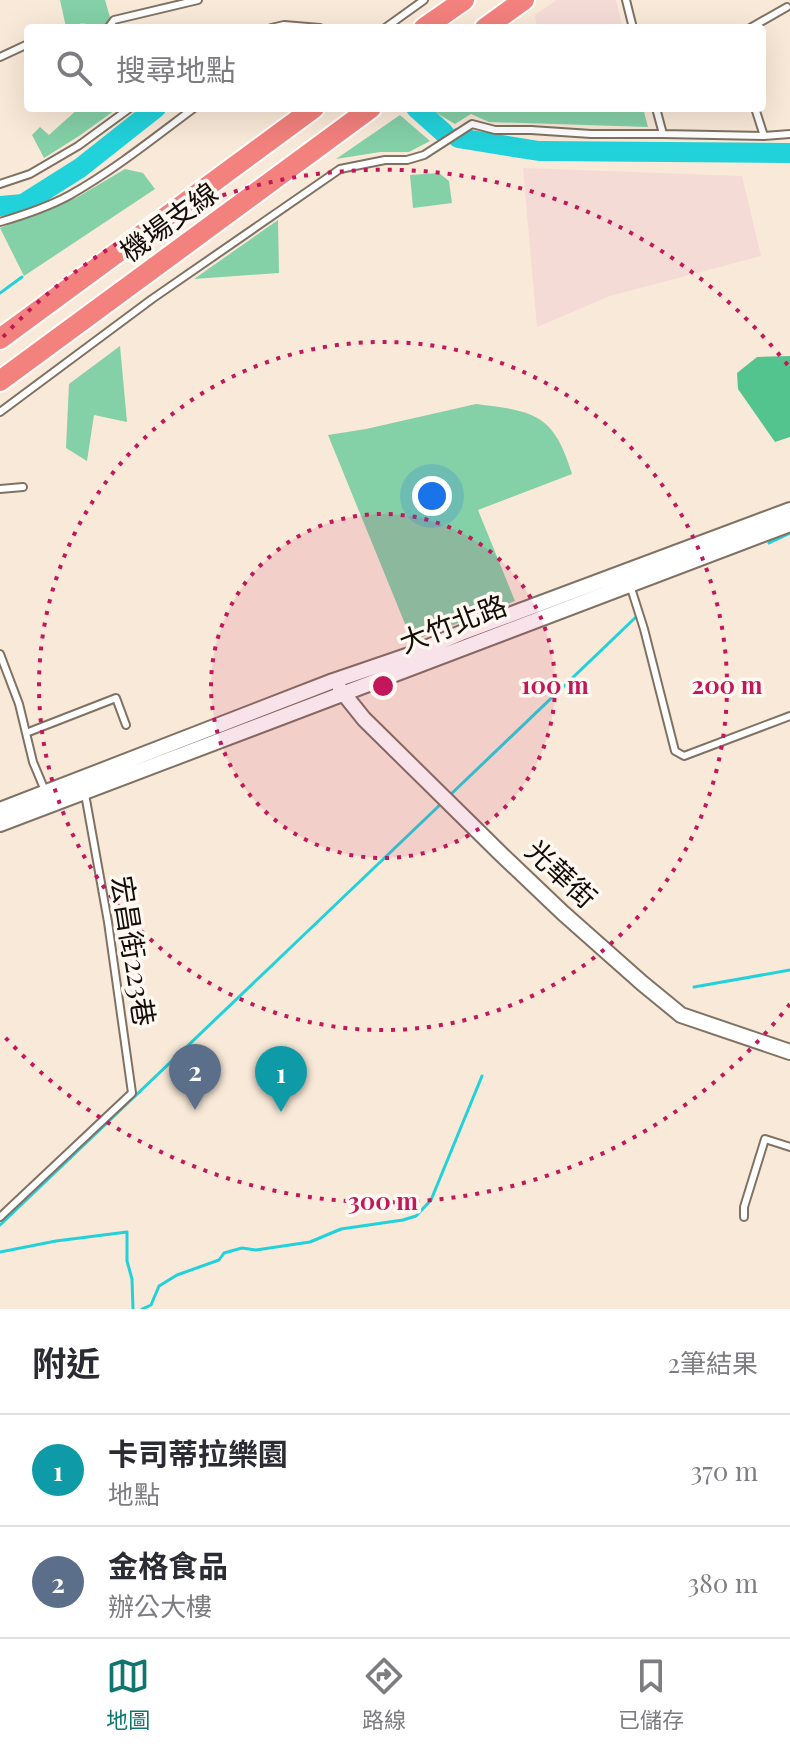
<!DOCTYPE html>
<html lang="zh-TW">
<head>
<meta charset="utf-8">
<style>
	body { margin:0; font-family:"Playfair Display","Noto Sans TC",serif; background:#f7f7f7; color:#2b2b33 }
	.you { position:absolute; left:432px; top:496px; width:28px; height:28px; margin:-20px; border:6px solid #fff; border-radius:50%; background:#1a73e8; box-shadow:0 0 0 12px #1a73e833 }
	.badge { display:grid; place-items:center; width:52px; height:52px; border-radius:50%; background:#0f766e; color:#fff; font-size:26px; font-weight:700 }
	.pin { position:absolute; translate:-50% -66px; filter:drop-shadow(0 2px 4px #0008) }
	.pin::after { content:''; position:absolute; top:42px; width:28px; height:24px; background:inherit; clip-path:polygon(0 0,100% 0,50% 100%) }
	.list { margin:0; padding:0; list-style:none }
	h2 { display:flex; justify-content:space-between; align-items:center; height:104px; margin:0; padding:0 32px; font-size:34px }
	h2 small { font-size:26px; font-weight:400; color:#7c7c81 }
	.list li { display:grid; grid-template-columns:52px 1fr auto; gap:24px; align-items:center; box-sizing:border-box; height:112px; padding:0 32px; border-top:2px solid #e1e1e2 }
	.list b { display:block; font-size:30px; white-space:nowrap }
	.list p { margin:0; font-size:26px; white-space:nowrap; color:#7c7c81 }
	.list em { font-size:26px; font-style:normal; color:#7c7c81 }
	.icon { flex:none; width:44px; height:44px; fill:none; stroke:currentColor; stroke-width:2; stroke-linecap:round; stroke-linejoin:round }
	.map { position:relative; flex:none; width:790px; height:1309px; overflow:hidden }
	.search { position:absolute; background:#fff; box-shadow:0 8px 32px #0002; left:24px; right:24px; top:24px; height:88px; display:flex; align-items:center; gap:20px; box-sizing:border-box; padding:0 28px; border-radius:8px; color:#7c7c81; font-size:30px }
	.sheet { height:328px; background:#fff }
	nav { display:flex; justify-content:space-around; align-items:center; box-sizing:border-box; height:112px; border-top:2px solid #e1e1e2; background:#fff; font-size:22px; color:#7c7c81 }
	nav a { display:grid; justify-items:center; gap:4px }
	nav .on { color:#0f766e }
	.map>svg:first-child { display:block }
	.industrial { fill:#f5dbd6 }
	.green { fill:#84d0a7 }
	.forest { fill:#54c48f }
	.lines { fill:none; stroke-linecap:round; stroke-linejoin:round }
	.stream { stroke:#22d2db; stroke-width:3 }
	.river { stroke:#22d2db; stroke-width:20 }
	.service-casing { stroke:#807263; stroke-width:10 }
	.tertiary-casing { stroke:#807263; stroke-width:18 }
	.motorway-casing { stroke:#fff; stroke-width:24 }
	.service { stroke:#fff; stroke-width:6 }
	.tertiary { stroke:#fff; stroke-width:14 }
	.motorway { stroke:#f3817d; stroke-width:20 }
	.ring { fill:none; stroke:#c2185b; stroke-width:4; stroke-dasharray:4 8 }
	.labels { text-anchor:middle; stroke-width:7; stroke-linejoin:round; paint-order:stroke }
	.street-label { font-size:28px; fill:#130e08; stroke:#fef8f1 }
	.centre { fill:#c2185b; stroke:#fef8f1; stroke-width:4 }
	.ring-label { font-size:24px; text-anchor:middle; font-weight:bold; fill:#c2185b; stroke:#fef8f1; stroke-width:7; stroke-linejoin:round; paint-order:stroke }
</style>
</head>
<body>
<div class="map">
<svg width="790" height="1309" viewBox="0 0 790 1309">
	<rect width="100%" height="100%" fill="#f9e9d8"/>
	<path class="industrial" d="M 557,0 L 616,0 L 623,28 L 537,28 L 535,15 Z
		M 523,168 L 742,176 L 761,256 L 610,296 L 537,327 Z"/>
	<path class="green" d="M 60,0 L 105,0 L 111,21 C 99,32 99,26 87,24 C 81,22 72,26 66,27 Z
		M 79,108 L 118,108 L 79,136 L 44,158 L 32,135 L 40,127 L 49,135 Z
		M 428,108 L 643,108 L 648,127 L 489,122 L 471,114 L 455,124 Z
		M 400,115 L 430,141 L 409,152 L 380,152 L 336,159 Z
		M 125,169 L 143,173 L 155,189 L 24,276 L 0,228 L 76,198 Z
		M 439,173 L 449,181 L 452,203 L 413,208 L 410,175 Z
		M 278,220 L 279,273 L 194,279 Z
		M 120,346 L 127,422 L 94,415 L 87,461 L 66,448 L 69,384 Z
		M 476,404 C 535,411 554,414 572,474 L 478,510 L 515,601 L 412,641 L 328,435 L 366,429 Z"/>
	<path class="forest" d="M 790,356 L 790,437 L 775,442 L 738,389 L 737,373 L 757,357 Z"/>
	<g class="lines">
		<path class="stream" d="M 0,293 L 22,277
			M 769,543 L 790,533
			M 448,797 L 636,617
			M 694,987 L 790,970
			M 0,1225 L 443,802
			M 0,1252 L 56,1241 L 127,1232 L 127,1261 L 132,1279 L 133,1309
			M 142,1309 L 151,1305 L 159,1286 L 177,1275 L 219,1260 L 224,1253 L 242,1248 L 256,1250 L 310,1242 L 341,1229 L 403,1220 L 416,1216 L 431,1200 L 482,1076"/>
		<path class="river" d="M 416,108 L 444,133
			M 458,138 L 539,151 L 790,153
			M 0,206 L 23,204 L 80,168 L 156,108"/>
		<g class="service-casing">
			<path id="service" d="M 626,0 L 633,28
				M 108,28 L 114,20 L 198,0
				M 271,28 L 284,25 L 320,28
				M 385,28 L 424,0
				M 750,28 L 787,7
				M 0,57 L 28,44
				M 656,108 L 663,134 L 764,136 L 790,134
				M 755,108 L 764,136
				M 0,184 L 30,174 L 78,146 L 130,108
				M 0,222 C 24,215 48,207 70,195 C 114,170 154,138 194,108
				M 0,412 L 152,299 L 340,169 L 385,160 L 407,160 L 424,155 L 472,124 L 495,130 L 531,130 L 591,134 L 663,134
				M 0,489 L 23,487
				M 630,585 L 644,629 L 675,751 L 684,756 L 790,716
				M 0,654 L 19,704 L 33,762 L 46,793
				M 26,733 L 116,698 L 126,725
				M 0,1217 L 132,1093 L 108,922 L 85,794
				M 744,1217 L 744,1207 L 765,1139 L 790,1147"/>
		</g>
		<g class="tertiary-casing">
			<path id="tertiary" d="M 340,689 L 364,719 L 501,854 L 563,913 L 642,983 L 681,1015 L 790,1052
				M 0,810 L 333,681 L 409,655 L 461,633 L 790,510
				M 0,824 L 790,524"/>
		</g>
		<g class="motorway-casing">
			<path id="motorway" d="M 424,28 L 464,0
				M 485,28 L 524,0
				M 0,339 L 314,108
				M 0,381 L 371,108"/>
		</g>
		<use href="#service" class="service"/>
		<use href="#tertiary" class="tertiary"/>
		<use href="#motorway" class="motorway"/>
	</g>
	<circle cx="383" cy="686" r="172" fill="#c2185b" fill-opacity=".12"/>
	<g class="ring">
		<circle cx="383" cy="686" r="172"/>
		<circle cx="383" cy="686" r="344"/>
		<path d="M790 1004A516 516 0 0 1 3 1035M3 337A516 516 0 0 1 790 368"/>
	</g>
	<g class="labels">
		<g class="street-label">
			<text transform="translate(169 222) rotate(-36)" y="10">機場支線</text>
			<text transform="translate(453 624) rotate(-21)" y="10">大竹北路</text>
			<text transform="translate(561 874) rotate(43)" y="10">光華街</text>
			<text transform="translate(133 951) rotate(81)" y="10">宏昌街223巷</text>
		</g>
	</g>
	<circle cx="383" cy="686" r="12" class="centre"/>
	<g class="ring-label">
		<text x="555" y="694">100 m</text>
		<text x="727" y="694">200 m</text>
		<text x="383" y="1210">300 m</text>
	</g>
</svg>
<div class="you"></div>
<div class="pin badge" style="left:281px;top:1112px;background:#0f9aa8">1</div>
<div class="pin badge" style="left:195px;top:1110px;background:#5c6f8a">2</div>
<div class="search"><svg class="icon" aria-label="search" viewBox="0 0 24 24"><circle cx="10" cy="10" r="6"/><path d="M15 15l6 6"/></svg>搜尋地點</div>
</div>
<section class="sheet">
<h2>附近<small>2筆結果</small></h2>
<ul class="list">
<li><span class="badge" style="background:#0f9aa8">1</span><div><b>卡司蒂拉樂園</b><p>地點</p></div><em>370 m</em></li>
<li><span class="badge" style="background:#5c6f8a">2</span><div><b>金格食品</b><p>辦公大樓</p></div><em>380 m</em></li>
</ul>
</section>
<nav>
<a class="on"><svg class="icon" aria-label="map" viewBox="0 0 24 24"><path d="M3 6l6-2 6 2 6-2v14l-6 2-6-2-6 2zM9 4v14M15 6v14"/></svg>地圖</a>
<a><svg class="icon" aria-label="directions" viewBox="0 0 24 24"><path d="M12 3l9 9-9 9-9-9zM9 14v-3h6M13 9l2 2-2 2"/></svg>路線</a>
<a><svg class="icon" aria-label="saved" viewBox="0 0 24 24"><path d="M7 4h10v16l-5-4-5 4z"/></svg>已儲存</a>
</nav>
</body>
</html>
